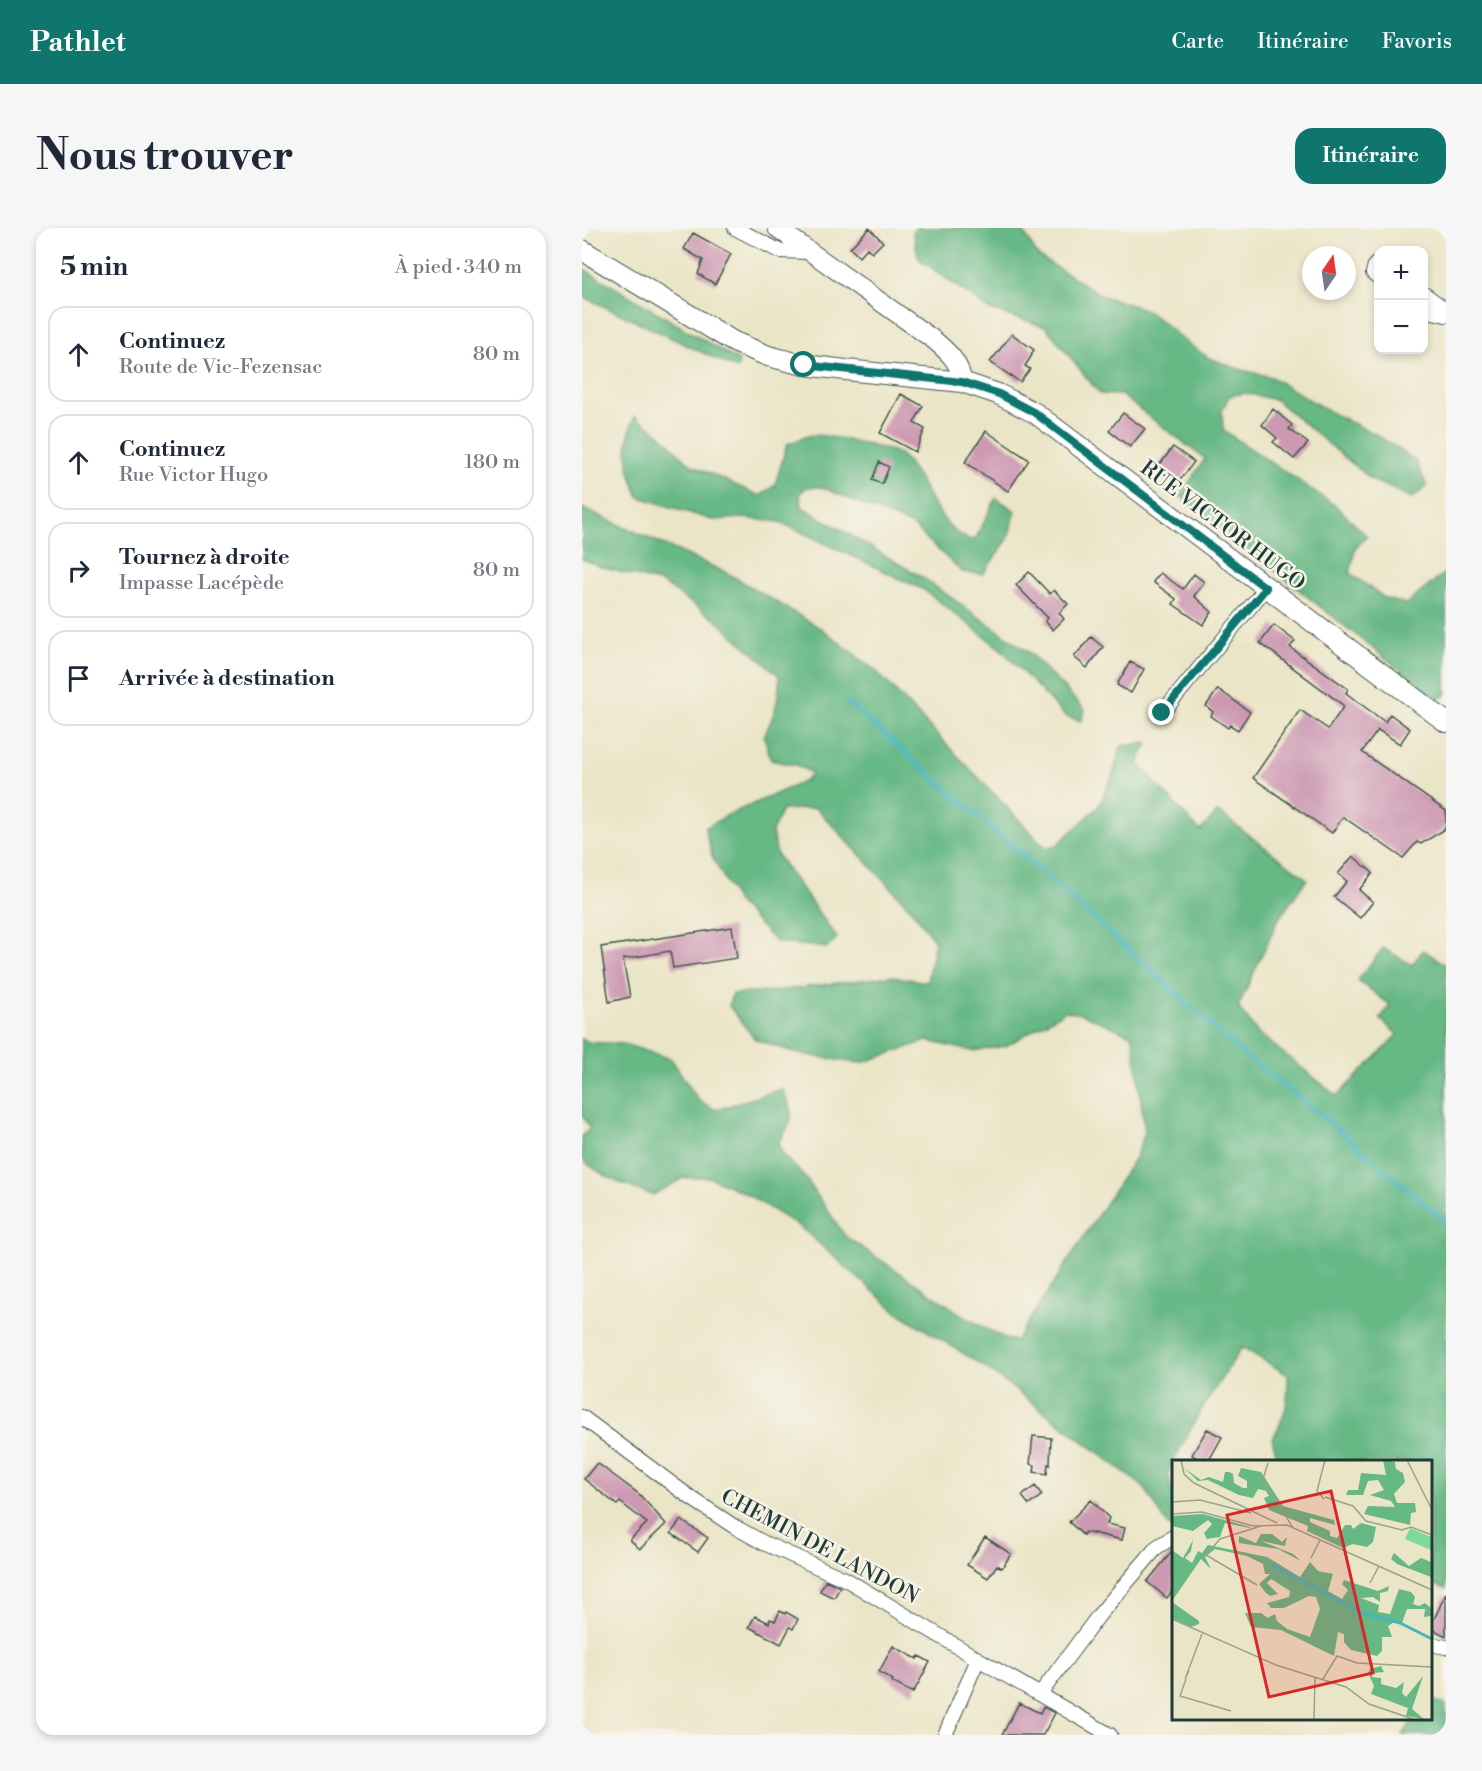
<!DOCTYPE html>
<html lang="fr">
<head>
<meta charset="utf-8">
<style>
	body { margin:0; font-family:"Libre Bodoni",serif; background:#f6f6f7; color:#1f2937 }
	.controls { position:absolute; right:18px; top:18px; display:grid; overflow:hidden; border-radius:12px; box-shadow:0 3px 9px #0003 }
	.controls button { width:54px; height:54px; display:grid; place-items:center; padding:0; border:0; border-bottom:2px solid #e0e1e3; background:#fff; color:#1f2937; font:30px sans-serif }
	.compass { position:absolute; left:720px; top:18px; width:54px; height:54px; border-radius:50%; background:#fff; box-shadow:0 3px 9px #0003; rotate:13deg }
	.stop { position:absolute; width:18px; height:18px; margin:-14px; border:4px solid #0f766e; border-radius:50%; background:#fff }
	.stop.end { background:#0f766e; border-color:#fff; box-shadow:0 2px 6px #0008 }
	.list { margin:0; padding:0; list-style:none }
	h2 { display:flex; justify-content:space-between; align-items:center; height:78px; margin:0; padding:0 24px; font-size:26px }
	h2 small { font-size:20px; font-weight:400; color:#747a83 }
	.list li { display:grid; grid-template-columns:39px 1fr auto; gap:18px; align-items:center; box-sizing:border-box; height:96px; margin:0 12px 12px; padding:0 12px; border:2px solid #e0e1e3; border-radius:18px }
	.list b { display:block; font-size:22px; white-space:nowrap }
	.list p { margin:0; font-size:20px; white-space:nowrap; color:#747a83 }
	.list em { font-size:20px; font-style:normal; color:#747a83 }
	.icon { flex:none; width:33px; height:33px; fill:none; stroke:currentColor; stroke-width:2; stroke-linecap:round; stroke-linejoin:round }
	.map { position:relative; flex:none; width:864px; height:1507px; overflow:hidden; border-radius:18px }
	header { display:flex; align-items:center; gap:36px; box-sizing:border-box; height:84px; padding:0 30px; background:#0f766e; color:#fff }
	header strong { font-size:28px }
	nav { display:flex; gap:33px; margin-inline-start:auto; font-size:21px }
	.intro { display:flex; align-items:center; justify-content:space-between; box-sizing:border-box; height:144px; padding:0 36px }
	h1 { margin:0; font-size:42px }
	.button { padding:15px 27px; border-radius:18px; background:#0f766e; color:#fff; font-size:21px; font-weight:700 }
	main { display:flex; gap:36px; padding:0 36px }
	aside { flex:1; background:#fff; border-radius:18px; box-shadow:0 3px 9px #0003 }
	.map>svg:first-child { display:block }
	.forest { fill:#66b885; stroke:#427a5c; stroke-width:1.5 }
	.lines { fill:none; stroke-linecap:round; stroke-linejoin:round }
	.stream { stroke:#46b6bc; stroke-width:4.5 }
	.building { fill:#cc98b2 }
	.minor-casing { stroke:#3e564a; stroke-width:16 }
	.tertiary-casing { stroke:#3e564a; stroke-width:20 }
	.secondary-casing { stroke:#3e564a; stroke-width:22 }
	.minor { stroke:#fff; stroke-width:14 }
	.tertiary { stroke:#fff; stroke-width:18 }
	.secondary { stroke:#fff; stroke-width:20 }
	.route { stroke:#0f766e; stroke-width:8 }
	.labels { text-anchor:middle; stroke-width:5; stroke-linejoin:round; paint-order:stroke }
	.street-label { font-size:21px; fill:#1f3d34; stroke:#f7f3e8 }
	.inset-river { fill:none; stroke:#46b6bc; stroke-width:3 }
	.inset-road { fill:none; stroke:#99a28c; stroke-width:1.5 }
	.view { fill:#d62828; fill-opacity:0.15; stroke:#d62828; stroke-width:3 }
	.inset-edge { fill:none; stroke:#1f3d34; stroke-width:3 }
</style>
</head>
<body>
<header>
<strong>Pathlet</strong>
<nav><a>Carte</a><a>Itinéraire</a><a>Favoris</a></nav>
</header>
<div class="intro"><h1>Nous trouver</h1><a class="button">Itinéraire</a></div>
<main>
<aside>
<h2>5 min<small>À pied · 340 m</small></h2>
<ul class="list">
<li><svg class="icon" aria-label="ahead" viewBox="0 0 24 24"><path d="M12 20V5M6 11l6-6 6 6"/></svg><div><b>Continuez</b><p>Route de Vic-Fezensac</p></div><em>80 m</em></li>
<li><svg class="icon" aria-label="ahead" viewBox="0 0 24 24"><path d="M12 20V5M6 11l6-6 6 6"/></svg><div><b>Continuez</b><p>Rue Victor Hugo</p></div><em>180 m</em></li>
<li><svg class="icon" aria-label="right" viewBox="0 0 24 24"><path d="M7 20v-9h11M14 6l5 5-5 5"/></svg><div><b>Tournez à droite</b><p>Impasse Lacépède</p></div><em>80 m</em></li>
<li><svg class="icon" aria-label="arrive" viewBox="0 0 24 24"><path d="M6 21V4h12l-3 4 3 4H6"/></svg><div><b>Arrivée à destination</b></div></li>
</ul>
</aside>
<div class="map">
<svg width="864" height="1507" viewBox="0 0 864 1507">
	<rect width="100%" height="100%" fill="#f7f3e8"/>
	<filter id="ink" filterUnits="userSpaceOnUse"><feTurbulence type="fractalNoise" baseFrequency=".0167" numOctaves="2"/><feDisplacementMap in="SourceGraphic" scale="12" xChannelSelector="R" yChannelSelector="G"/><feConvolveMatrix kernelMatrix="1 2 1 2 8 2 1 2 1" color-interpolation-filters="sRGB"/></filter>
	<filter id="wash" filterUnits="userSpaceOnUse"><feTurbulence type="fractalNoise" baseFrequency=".008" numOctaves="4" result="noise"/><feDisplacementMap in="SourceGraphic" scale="24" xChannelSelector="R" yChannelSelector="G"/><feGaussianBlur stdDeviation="1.35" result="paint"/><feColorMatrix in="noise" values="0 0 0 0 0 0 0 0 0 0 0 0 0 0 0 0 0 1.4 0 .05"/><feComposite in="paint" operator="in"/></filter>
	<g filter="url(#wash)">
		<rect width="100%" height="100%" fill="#ebe5c7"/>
		<path class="forest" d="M 333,0 L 439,0 L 456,28 L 521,68 L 565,82 L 608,117 L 627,130 L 660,142 L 689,149 L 746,183 L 795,207 L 834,233 L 845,258 L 830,270 L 790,252 L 694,172 L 663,165 L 647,168 L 640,183 L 641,202 L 754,278 L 785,308 L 773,321 L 768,345 L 804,371 L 824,376 L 864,344 L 864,467 L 855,471 L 598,268 L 623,231 L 539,167 L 518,166 L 464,99 L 408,82 L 337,31 L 331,5 Z
			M 0,40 L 157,133 L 155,141 L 0,68 Z
			M 53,188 L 77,205 L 109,237 L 178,268 L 193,257 L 205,216 C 212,214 223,208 231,207 C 243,207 312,220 320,228 C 343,249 359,310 393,312 L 414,270 L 434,283 L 426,311 L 401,346 L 380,344 L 331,298 L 240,259 L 225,259 L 218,265 L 220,279 L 341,350 L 448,425 L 503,482 L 499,493 L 483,488 L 420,422 L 342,362 L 198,294 L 161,290 L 130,292 L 57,269 C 44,238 40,219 53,188 Z
			M 0,280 L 147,346 L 240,401 L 295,444 L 463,619 L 474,618 L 517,578 L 531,546 L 539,518 L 566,515 L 556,536 L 618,603 L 636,584 L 725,651 L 696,692 L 656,779 L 675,804 L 755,868 L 816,807 L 798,791 L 808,777 L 776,752 L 801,720 L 830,737 L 841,722 L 864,737 L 864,1361 L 848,1355 L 848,1234 L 697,1234 L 690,1211 C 705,1186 706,1175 706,1147 L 660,1119 L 619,1182 L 586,1244 L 591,1266 L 591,1297 L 587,1299 L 562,1259 L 400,1137 L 315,1084 L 217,998 L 163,965 L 127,949 L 101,950 L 71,967 C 46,959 19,949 0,931 L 0,909 L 8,900 L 0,887 L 0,811 L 7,814 L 42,816 L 89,831 L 117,873 L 134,882 L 200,861 C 214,887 212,891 196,915 L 200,925 L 225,952 L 263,1008 L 385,1090 L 423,1111 L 434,1113 L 553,930 L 563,905 L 551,808 L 501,786 L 483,783 L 424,818 L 390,823 L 345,813 L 279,835 L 261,833 L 214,825 L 173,811 L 147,778 L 150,766 L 195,763 L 309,748 L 345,754 L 353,713 L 329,681 L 234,580 L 200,582 L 190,604 L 195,627 L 255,710 L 245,720 L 194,714 L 155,674 L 130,628 L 123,600 L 146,587 L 223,553 L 230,545 L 214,537 L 189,532 L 182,508 C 192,488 198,471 197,448 L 134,392 L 80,355 L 19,339 L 0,331 Z
			M 848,1470 L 864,1478 L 864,1507 L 821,1507 L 831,1491 L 848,1490 Z"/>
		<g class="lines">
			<path class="stream" d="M 266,475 L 466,649 L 662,827 L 720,871 L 864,994"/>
		</g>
		<g id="blocks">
			<path class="building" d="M 287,0 L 301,14 L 290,25 L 285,20 L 277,29 L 268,20 Z
				M 111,5 L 149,26 L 133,56 L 116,46 L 121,32 L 102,21 Z
				M 430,106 L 452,122 L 449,126 L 450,127 L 443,138 L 448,141 L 438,154 L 408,134 Z
				M 319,166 L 341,178 L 332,195 L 343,201 L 333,224 L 298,205 Z
				M 691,181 L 710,197 L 707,201 L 726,215 L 712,231 L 691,214 L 695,210 L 680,197 Z
				M 541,185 L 563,201 L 548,219 L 527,203 Z
				M 404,203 L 447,232 L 426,263 L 383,234 Z
				M 591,219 L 612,234 L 596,255 L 575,240 Z
				M 297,234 L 307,239 L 300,256 L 290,252 Z
				M 447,344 L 468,366 L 472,362 L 486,376 L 477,385 L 482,391 L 471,402 L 463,393 L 466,390 L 434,357 Z
				M 578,345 L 601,361 L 612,346 L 622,354 L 612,368 L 630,384 L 621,397 L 591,376 L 594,371 L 571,354 Z
				M 692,397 L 713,413 L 708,419 L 766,461 L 764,465 L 803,494 L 808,486 L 828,501 L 818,516 L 796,502 L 780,524 L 864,583 L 864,598 L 860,603 L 839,616 L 835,614 L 821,630 L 761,589 L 750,605 L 671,550 L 718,482 L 746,501 L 762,478 L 678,415 Z
				M 509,409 L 521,419 L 505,440 L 492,429 Z
				M 548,434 L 562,441 L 549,465 L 535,457 Z
				M 636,461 L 668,484 L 656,502 L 648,497 L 646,500 L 629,488 L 631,484 L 624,478 Z
				M 771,628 L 791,645 L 777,662 L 791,674 L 778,690 L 752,669 L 765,653 L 756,646 Z
				M 150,699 L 155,730 L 91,740 L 88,723 L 41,731 L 48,769 L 27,774 L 19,719 Z
				M 625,1201 L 640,1209 L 626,1234 L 622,1234 L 610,1227 Z
				M 451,1208 L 469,1210 L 468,1237 L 466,1236 L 465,1246 L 452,1244 L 453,1237 L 448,1236 Z
				M 15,1235 L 57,1266 L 84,1296 L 58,1321 L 48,1312 L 65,1295 L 38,1274 L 35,1277 L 2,1251 Z
				M 453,1258 L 460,1267 L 447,1277 L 440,1268 Z
				M 509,1272 L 527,1290 L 525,1296 L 543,1300 L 540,1312 L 511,1305 L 511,1306 L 503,1304 L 501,1307 L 487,1294 Z
				M 99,1292 L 126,1310 L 116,1324 L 89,1305 Z
				M 403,1309 L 429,1326 L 420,1340 L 415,1337 L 406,1350 L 385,1337 Z
				M 591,1322 L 591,1362 L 585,1370 L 565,1354 Z
				M 244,1352 L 258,1359 L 252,1370 L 238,1363 Z
				M 864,1365 L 864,1408 L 848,1400 Z
				M 198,1383 L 203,1386 L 204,1384 L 216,1391 L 211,1401 L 208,1399 L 199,1416 L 167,1399 L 173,1388 L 187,1395 L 188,1391 L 193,1393 Z
				M 311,1418 L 335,1431 L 337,1428 L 348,1434 L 331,1465 L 310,1454 L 311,1452 L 297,1444 Z
				M 437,1475 L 458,1485 L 461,1479 L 473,1485 L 461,1507 L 420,1507 Z"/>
		</g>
	</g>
	<g filter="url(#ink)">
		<use href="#blocks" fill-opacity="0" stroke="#3e564a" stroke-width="1.5"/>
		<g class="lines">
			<g class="minor-casing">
				<path id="minor" d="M 153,0 L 197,23 L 227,24
					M 796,35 L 793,37 L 791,45 L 796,49
					M 842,66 L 864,82
					M 842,82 L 864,87
					M 580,485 L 684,360
					M 0,1189 L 109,1270 L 153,1299 L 182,1315 L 265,1352 L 396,1431 L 528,1507
					M 848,1416 L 864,1419
					M 458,1466 L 517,1387 L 575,1319 L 591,1309
					M 363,1507 L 396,1431"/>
			</g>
			<g class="tertiary-casing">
				<path id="tertiary" d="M 195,0 L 352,112 C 365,123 379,135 380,154"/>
			</g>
			<g class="secondary-casing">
				<path id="secondary" d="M 0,22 L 152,114 L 186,128 L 222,137 L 264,142 L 380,154 L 416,166 L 453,185 L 864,494"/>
			</g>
			<use href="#minor" class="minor"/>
			<use href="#tertiary" class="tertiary"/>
			<use href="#secondary" class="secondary"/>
		</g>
	</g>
	<g class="lines" filter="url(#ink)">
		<path class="route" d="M 222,137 L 380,154 L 417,166 L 453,185 L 684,360 L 580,485"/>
	</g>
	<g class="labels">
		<g class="street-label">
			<text transform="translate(641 297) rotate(37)" y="7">RUE VICTOR HUGO</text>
			<text transform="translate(238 1318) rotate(28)" y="7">CHEMIN DE LANDON</text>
		</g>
	</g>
	<g transform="translate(590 1232)">
		<rect width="260" height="260" fill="#ebe5c7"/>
		<path d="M 238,68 L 259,77 L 259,90 L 233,79 Z" fill="#7ed89e"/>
		<path d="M 211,0 L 223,2 L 224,9 L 231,13 L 233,22 L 222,34 L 225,43 L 243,43 L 244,52 L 239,53 L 238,65 L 192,54 L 196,46 L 223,47 L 219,41 L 198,35 L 212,30 L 206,20 L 196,21 L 191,35 L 174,35 L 176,30 L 186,30 L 189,13 L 214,15 ZM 12,8 L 29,20 L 37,17 L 51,22 L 53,12 L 57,12 L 61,14 L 62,23 L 71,28 L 75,28 L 75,21 L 66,16 L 69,8 L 89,12 L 111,46 L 162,60 L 163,65 L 138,58 L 138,62 L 158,71 L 158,76 L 165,78 L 173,65 L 179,65 L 181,69 L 189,63 L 204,67 L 201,82 L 195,87 L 181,84 L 171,88 L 135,71 L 136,66 L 97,50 L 92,38 L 97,36 L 94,31 L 86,29 L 81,38 L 67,35 L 36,20 L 26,21 ZM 31,54 L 78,67 L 78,68 L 53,63 L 48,77 L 35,79 L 32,73 L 40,64 L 36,60 L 21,71 L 0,66 L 0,56 ZM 89,74 L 100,74 L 110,82 L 115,77 L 113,86 L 89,81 L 121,94 L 129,101 L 106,89 L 67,83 L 67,76 L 84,83 ZM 21,80 L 19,91 L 13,98 L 20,103 L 26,91 L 30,93 L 36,85 L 95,97 L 128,117 L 138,102 L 146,111 L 161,114 L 156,131 L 170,139 L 176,130 L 170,124 L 172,120 L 206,131 L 217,126 L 216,131 L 208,133 L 208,142 L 201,137 L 189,138 L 207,145 L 206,152 L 218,154 L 227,129 L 239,132 L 243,137 L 241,144 L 247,146 L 253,143 L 259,148 L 259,156 L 252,157 L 253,149 L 235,149 L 230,163 L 224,161 L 216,166 L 220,177 L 210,177 L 210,191 L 205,196 L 179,190 L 172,182 L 172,174 L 166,172 L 162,196 L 109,170 L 79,167 L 73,153 L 89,153 L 96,158 L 103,154 L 105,161 L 115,169 L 138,177 L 148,149 L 144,137 L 137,136 L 112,148 L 99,148 L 95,143 L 117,137 L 118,131 L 99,119 L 95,123 L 106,134 L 98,136 L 93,132 L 87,124 L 98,114 L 93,114 L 91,104 L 75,96 L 43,89 L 33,97 L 39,109 L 29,99 L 0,141 L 0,90 L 11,98 ZM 222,93 L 237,106 L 249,98 L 259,102 L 259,117 L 225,104 L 219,99 ZM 0,142 L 27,161 L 27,164 L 19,167 L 0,158 ZM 209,206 L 212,212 L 201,213 L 200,217 L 209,218 L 209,224 L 224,228 L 232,222 L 230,233 L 234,237 L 251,216 L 240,249 L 252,259 L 234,256 L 236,248 L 199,234 L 202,226 L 196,213 L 198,209 Z" fill="#66b885"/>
		<path class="inset-river" d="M 100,105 L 191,153 L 228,163 L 260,179"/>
		<path class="inset-road" d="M 9,0 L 12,14 L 22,23 L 105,63M 235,0 L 260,50M 96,3 L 91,19 L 121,68M 153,37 L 181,46 L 194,61 L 230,70 L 239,67 L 260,75M 152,39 L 145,31 L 153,0M 0,42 L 28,40 L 79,53M 0,54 L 30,52 L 81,66 L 115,65 L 260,130M 139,98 L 148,80M 198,123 L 207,106M 85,125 L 34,95 L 48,79 L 89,66M 0,159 L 104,205 L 174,227 L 197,244 L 241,259M 17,211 L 13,219 L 30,174M 14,219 L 8,236 L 59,251M 151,219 L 165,196 L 185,203 L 260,207M 142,259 L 143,217"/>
		<path class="view" d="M 159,31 L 201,213 L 97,237 L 55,55 Z"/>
		<rect width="260" height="260" class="inset-edge"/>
	</g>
</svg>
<div class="controls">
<button>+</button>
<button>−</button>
</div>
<svg class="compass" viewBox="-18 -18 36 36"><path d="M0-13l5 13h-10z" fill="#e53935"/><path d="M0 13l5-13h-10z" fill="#747a83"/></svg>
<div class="stop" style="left:222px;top:137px"></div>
<div class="stop end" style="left:580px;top:485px"></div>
</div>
</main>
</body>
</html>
